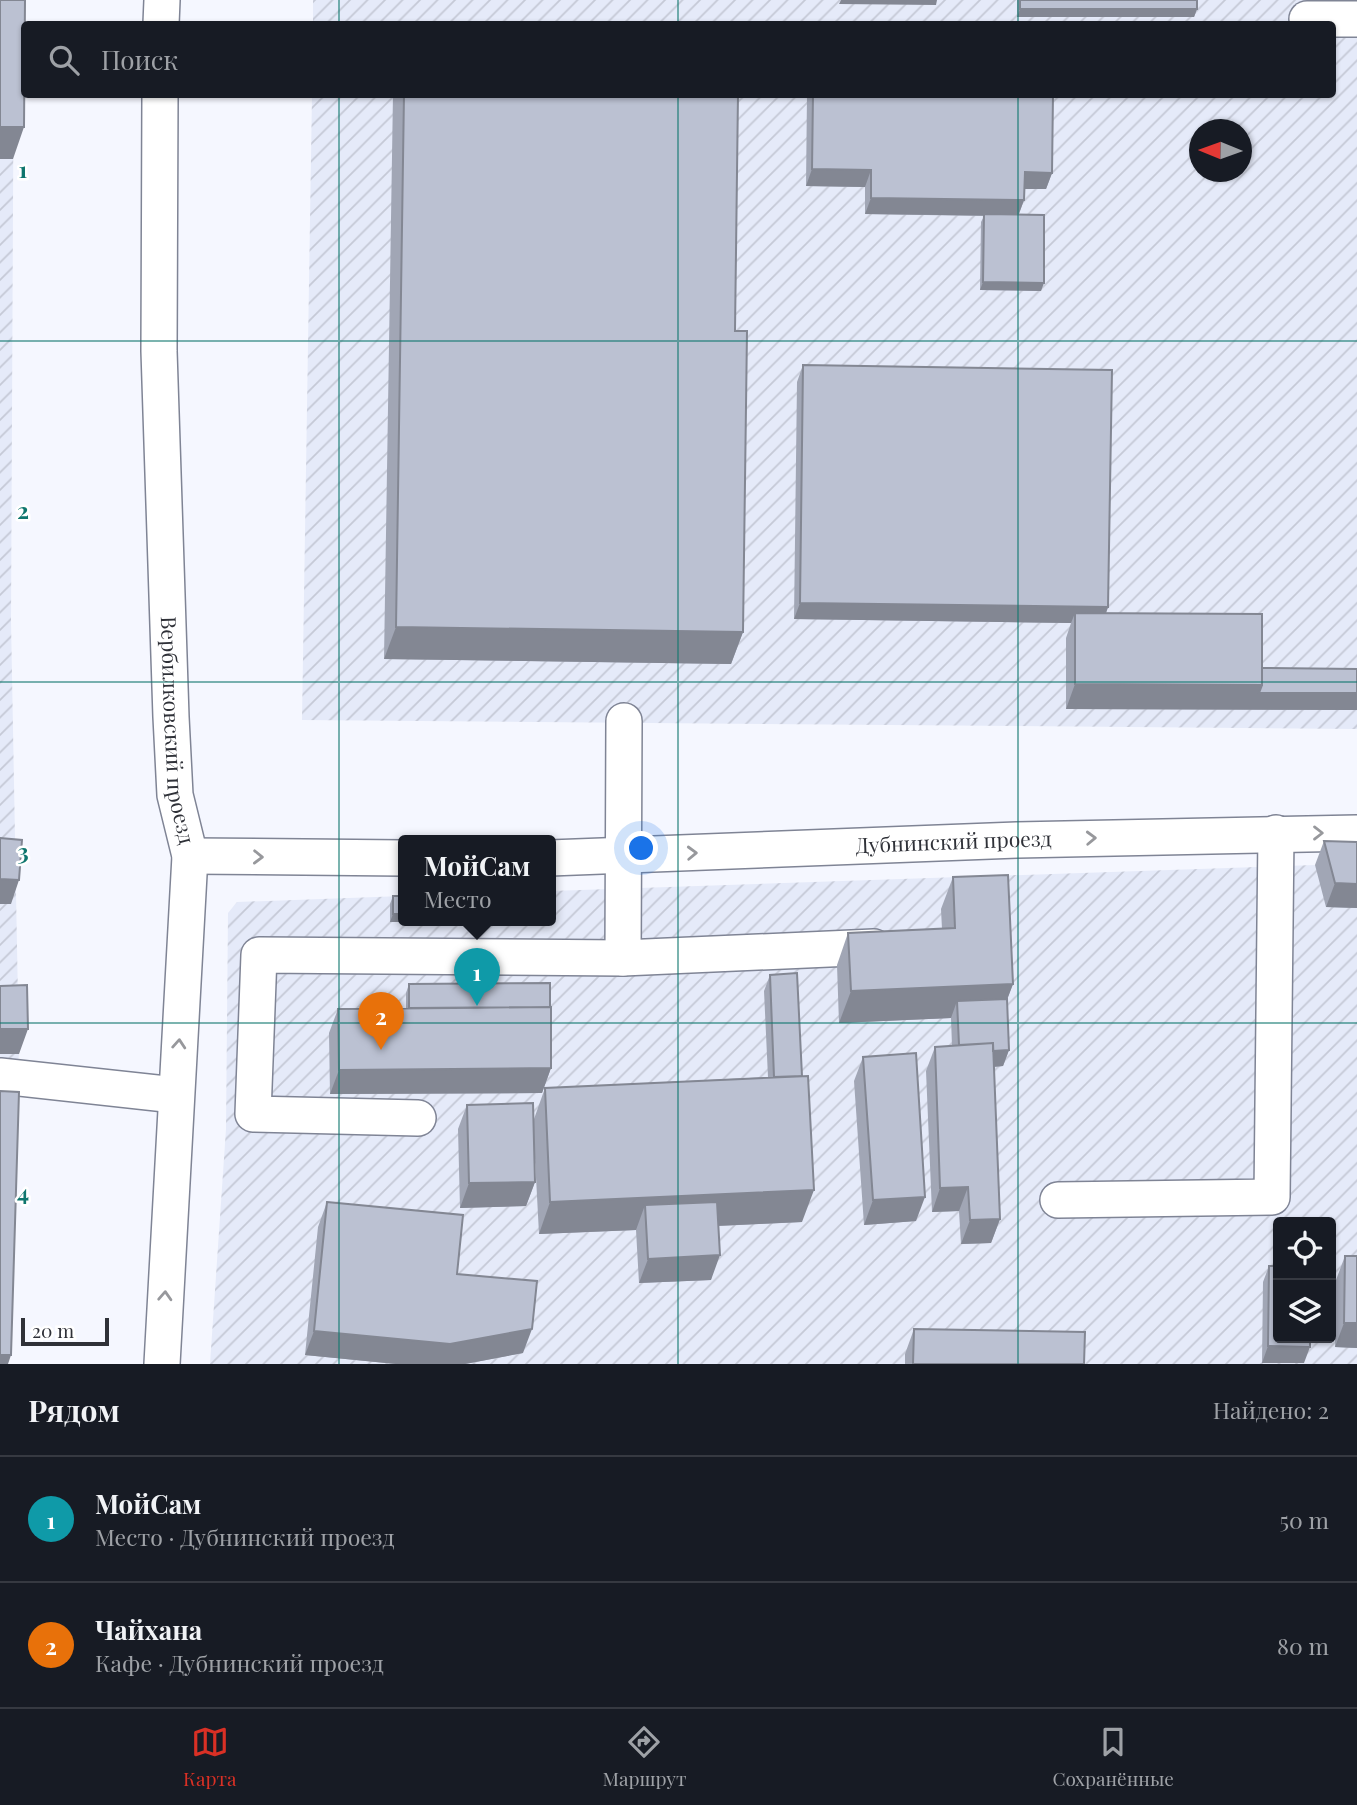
<!DOCTYPE html>
<html lang="ru">
<head>
<meta charset="utf-8">
<style>
	body { margin:0; font-family:"Playfair Display",serif; background:#242831; color:#f1f3f6 }
	.controls { position:absolute; right:21px; bottom:21px; display:grid; overflow:hidden; border-radius:7px; box-shadow:0 2px 5px #0004 }
	.controls button { width:63px; height:63px; display:grid; place-items:center; padding:0; border:0; border-bottom:2px solid #363941; background:#171b24; color:#f1f3f6; font:35px sans-serif }
	.compass { position:absolute; left:1189px; top:119px; width:63px; height:63px; border-radius:50%; background:#171b24; box-shadow:0 2px 5px #0004; rotate:271deg }
	.scale { position:absolute; left:21px; bottom:18px; width:88px; box-sizing:border-box; padding-left:7px; border:4px solid #2f3138; border-top:0; font-size:19px; line-height:24px; white-space:nowrap; color:#2f3138; -webkit-text-stroke:5px #fff; paint-order:stroke }
	.you { position:absolute; left:642px; top:849px; width:24px; height:24px; margin:-18px; border:5px solid #fff; border-radius:50%; background:#1a73e8; box-shadow:0 0 0 10px #1a73e833 }
	.badge { display:grid; place-items:center; width:46px; height:46px; border-radius:50%; background:#d93025; color:#fff; font-size:23px; font-weight:700 }
	.pin { position:absolute; translate:-50% -58px; filter:drop-shadow(0 2px 4px #0008) }
	.pin::after { content:''; position:absolute; top:37px; width:24px; height:21px; background:inherit; clip-path:polygon(0 0,100% 0,50% 100%) }
	.popup { position:absolute; left:398px; top:835px; width:158px; height:91px; box-sizing:border-box; display:grid; place-content:center; border-radius:7px; background:#171b24; filter:drop-shadow(0 2px 5px #0005); font-size:23px; white-space:nowrap; color:#9ea1a6 }
	.popup b { font-size:26px; color:#f1f3f6 }
	.popup::after { content:''; position:absolute; left:50%; top:100%; margin-left:-14px; border:14px solid transparent; border-top-color:#171b24 }
	.list { margin:0; padding:0; list-style:none }
	h2 { display:flex; justify-content:space-between; align-items:center; height:91px; margin:0; padding:0 28px; font-size:30px }
	h2 small { font-size:23px; font-weight:400; color:#9ea1a6 }
	.list li { display:grid; grid-template-columns:46px 1fr auto; gap:21px; align-items:center; box-sizing:border-box; height:126px; padding:0 28px; border-top:2px solid #363941 }
	.list b { display:block; font-size:26px; white-space:nowrap }
	.list p { margin:0; font-size:23px; white-space:nowrap; color:#9ea1a6 }
	.list em { font-size:23px; font-style:normal; color:#9ea1a6 }
	.icon { flex:none; width:38px; height:38px; fill:none; stroke:currentColor; stroke-width:2; stroke-linecap:round; stroke-linejoin:round }
	.map { position:relative; flex:none; width:1357px; height:1364px; overflow:hidden }
	.search { position:absolute; background:#171b24; box-shadow:0 2px 5px #0004; left:21px; right:21px; top:21px; height:77px; display:flex; align-items:center; gap:18px; box-sizing:border-box; padding:0 24px; border-radius:7px; color:#9ea1a6; font-size:26px }
	.sheet { height:343px; background:#171b24 }
	nav { display:flex; justify-content:space-around; align-items:center; box-sizing:border-box; height:98px; border-top:2px solid #363941; background:#171b24; font-size:19px; color:#9ea1a6 }
	nav a { display:grid; justify-items:center; gap:4px }
	nav .on { color:#d93025 }
	.map>svg:first-child { display:block }
	.industrial { fill:url(#industrial-furrows); fill-rule:evenodd }
	.lines { fill:none; stroke-linecap:round; stroke-linejoin:round }
	.minor-casing { stroke:#7f8495; stroke-width:38 }
	.minor { stroke:#fff; stroke-width:35 }
	.wall { fill:#a1a6b5 }
	.shaded-wall { fill:#838793 }
	.building { fill:#bbc1d2; stroke:#838793; stroke-width:2 }
	.oneway { stroke:#97989c }
	.grid { fill:none; stroke:#0f766e; stroke-width:2; stroke-opacity:0.55 }
	.labels { text-anchor:middle; stroke-width:5; stroke-linejoin:round; paint-order:stroke }
	.street-label { font-size:21px; fill:#2f3138; stroke:#fff }
	.grid-label { font-size:23px; text-anchor:middle; font-weight:bold; fill:#0f766e; stroke:#fff; stroke-width:5; stroke-linejoin:round; paint-order:stroke }
</style>
</head>
<body>
<div class="map">
<svg width="1357" height="1364" viewBox="0 0 1357 1364">
	<defs>
		<pattern id="industrial-furrows" width="10" height="10" patternUnits="userSpaceOnUse" patternTransform="scale(1.75)"><rect width="10" height="10" fill="#e5eaf9"/><path d="M-1 1l2-2M0 10L10 0M9 11l2-2" fill="none" stroke="#c5c9d6"/></pattern>
	</defs>
	<rect width="100%" height="100%" fill="#f5f7ff"/>
	<path class="industrial" d="M 0,0 L 14,0 L 11,621 L 19,1054 L 13,1108 L 0,1364 Z
		M 313,0 L 1357,0 L 1357,729 L 302,720 L 312,95 L 1332,94 L 1332,24 L 313,24 ZM 1200,130 L 1242,130 L 1242,172 L 1200,172 Z
		M 1315,865 L 1357,865 L 1357,1364 L 210,1364 L 226,1129 L 228,913 L 237,902 L 403,896 L 404,920 L 550,920 L 551,891 ZM 1278,1222 L 1331,1222 L 1331,1338 L 1278,1338 Z"/>
	<g class="lines">
		<g class="minor-casing">
			<g id="minor">
				<path d="M 1307,19 L 1357,19"/>
				<path d="M 161,24 L 162,0"/>
				<path id="s1" d="M 160,94 L 159,351 L 171,717 L 175,795 L 190,856 L 162,1364"/>
				<path d="M 624,721 L 623,958 L 874,947"/>
				<path d="M 190,856 L 404,858"/>
				<path id="s2" d="M 550,858 L 1017,840 L 1357,833"/>
				<path d="M 0,1076 L 175,1095"/>
				<path d="M 418,1118 L 253,1114 L 259,955 L 623,958"/>
				<path d="M 1058,1200 L 1272,1197 L 1276,833"/>
			</g>
		</g>
		<use href="#minor" class="minor"/>
	</g>
	<path class="wall" d="M 1017,0 L 1197,0 L 1197,9 L 1194,17 L 1017,17 Z
		M 393,94 L 738,94 L 735,331 L 743,632 L 731,664 L 384,659 Z
		M 807,94 L 1053,94 L 1052,173 L 1046,189 L 1024,189 L 1024,200 L 1019,214 L 1041,291 L 980,290 L 981,222 L 984,216 L 865,214 L 865,187 L 806,186 Z
		M 803,365 L 1108,607 L 1106,613 L 1262,668 L 1357,669 L 1357,710 L 1066,709 L 1066,638 L 1071,623 L 794,619 L 797,382 Z
		M 1324,841 L 1357,842 L 1357,908 L 1326,907 L 1315,865 Z
		M 953,877 L 1013,984 L 1007,999 L 1009,1050 L 1003,1066 L 994,1067 L 1000,1219 L 991,1243 L 961,1244 L 959,1211 L 932,1212 L 926,1071 L 935,1047 L 952,1046 L 951,1018 L 839,1023 L 837,965 L 848,933 L 942,929 L 941,909 Z
		M 393,896 L 403,920 L 436,920 L 436,922 L 390,922 L 390,904 Z
		M 770,975 L 802,1222 L 719,1226 L 711,1280 L 639,1283 L 636,1230 L 539,1234 L 534,1139 L 535,1182 L 526,1206 L 460,1208 L 458,1129 L 467,1105 L 534,1119 L 545,1088 L 768,1077 L 764,991 Z
		M 409,984 L 551,1068 L 542,1093 L 330,1094 L 329,1033 L 338,1009 L 406,1008 L 406,993 Z
		M 863,1057 L 916,1221 L 864,1225 L 854,1081 Z
		M 327,1202 L 457,1274 L 523,1353 L 465,1364 L 396,1364 L 305,1355 L 318,1227 Z
		M 1345,1256 L 1357,1256 L 1357,1348 L 1335,1347 L 1336,1280 Z
		M 1269,1266 L 1304,1363 L 1262,1363 L 1263,1282 Z
		M 914,1329 L 1084,1364 L 905,1364 L 905,1354 Z"/>
	<path class="shaded-wall" d="M 841,0 L 937,0 L 936,5 L 839,4 Z
		M 1020,9 L 1197,9 L 1194,17 L 1017,17 Z
		M 0,127 L 24,127 L 13,159 L 0,159 Z
		M 812,169 L 871,170 L 865,187 L 806,186 Z
		M 1025,172 L 1052,173 L 1046,189 L 1019,189 Z
		M 871,198 L 1024,200 L 1018,216 L 865,214 Z
		M 983,282 L 1044,283 L 1041,291 L 980,290 Z
		M 800,603 L 1108,607 L 1102,624 L 1075,613 L 1071,623 L 794,619 Z
		M 396,627 L 743,632 L 731,664 L 384,659 Z
		M 1075,684 L 1262,685 L 1357,693 L 1357,710 L 1066,709 Z
		M 0,879 L 19,880 L 11,904 L 0,904 Z
		M 1335,883 L 1357,884 L 1357,908 L 1326,907 Z
		M 393,914 L 403,914 L 403,920 L 436,920 L 436,922 L 390,922 Z
		M 1013,984 L 1001,1016 L 957,1001 L 951,1018 L 839,1023 L 851,991 Z
		M 0,1029 L 28,1029 L 19,1054 L 0,1054 Z
		M 1009,1050 L 1003,1066 L 954,1070 L 960,1053 Z
		M 551,1068 L 542,1093 L 330,1094 L 339,1070 Z
		M 535,1182 L 526,1206 L 460,1208 L 469,1183 Z
		M 968,1187 L 959,1211 L 932,1212 L 940,1188 Z
		M 814,1190 L 802,1222 L 646,1229 L 645,1205 L 636,1230 L 539,1234 L 550,1202 Z
		M 925,1197 L 916,1221 L 864,1225 L 873,1200 Z
		M 1000,1219 L 991,1243 L 961,1244 L 970,1220 Z
		M 720,1255 L 711,1280 L 639,1283 L 648,1259 Z
		M 1344,1323 L 1357,1323 L 1357,1348 L 1335,1347 Z
		M 532,1329 L 523,1353 L 465,1364 L 396,1364 L 305,1355 L 314,1331 Z
		M 1268,1346 L 1310,1347 L 1304,1363 L 1262,1363 Z
		M 0,1355 L 11,1355 L 8,1364 L 0,1364 Z"/>
	<path class="building" d="M 0,0 L 25,0 L 24,127 L 0,127 Z
		M 1020,0 L 1197,0 L 1197,9 L 1020,9 Z
		M 404,94 L 738,94 L 735,331 L 747,331 L 743,632 L 396,627 Z
		M 813,94 L 1053,94 L 1052,173 L 1025,172 L 1024,200 L 871,198 L 871,170 L 812,169 Z
		M 984,214 L 1044,215 L 1044,283 L 983,282 Z
		M 803,365 L 1112,370 L 1108,607 L 800,603 Z
		M 1075,613 L 1262,614 L 1262,685 L 1075,684 Z
		M 1262,668 L 1357,669 L 1357,693 L 1259,693 L 1262,685 Z
		M 0,838 L 22,840 L 19,880 L 0,879 Z
		M 1324,841 L 1357,842 L 1357,884 L 1335,883 Z
		M 1008,875 L 1013,984 L 851,991 L 848,933 L 955,928 L 953,877 Z
		M 393,896 L 403,896 L 403,914 L 393,914 Z
		M 797,973 L 802,1076 L 774,1077 L 770,975 Z
		M 550,983 L 550,1007 L 409,1008 L 409,984 Z
		M 27,985 L 28,1029 L 0,1029 L 0,986 Z
		M 1007,999 L 1009,1050 L 993,1051 L 993,1043 L 959,1045 L 957,1001 Z
		M 551,1007 L 551,1068 L 339,1070 L 338,1009 Z
		M 993,1043 L 1000,1219 L 970,1220 L 968,1187 L 940,1188 L 935,1047 Z
		M 916,1053 L 925,1197 L 873,1200 L 863,1057 Z
		M 808,1076 L 814,1190 L 550,1202 L 545,1088 Z
		M 0,1091 L 19,1092 L 11,1355 L 0,1355 Z
		M 533,1103 L 535,1182 L 469,1183 L 467,1105 Z
		M 327,1202 L 463,1215 L 457,1274 L 537,1281 L 532,1329 L 450,1344 L 314,1331 Z
		M 717,1202 L 720,1255 L 648,1259 L 645,1205 Z
		M 1345,1256 L 1357,1256 L 1357,1323 L 1344,1323 Z
		M 1269,1266 L 1278,1266 L 1278,1338 L 1310,1338 L 1310,1347 L 1268,1346 Z
		M 914,1329 L 1085,1332 L 1084,1364 L 913,1364 Z"/>
	<defs><path id="oneway-chevron" d="M-2-3.5L2.5 0L-2 3.5" fill="none" stroke-width="1.6" stroke-linecap="round" stroke-linejoin="round" transform="scale(1.75)"/></defs>
	<g class="oneway">
		<use href="#oneway-chevron" transform="translate(1318 833)"/>
		<use href="#oneway-chevron" transform="translate(1091 838) rotate(-2)"/>
		<use href="#oneway-chevron" transform="translate(692 853) rotate(-2)"/>
		<use href="#oneway-chevron" transform="translate(258 857) rotate(1)"/>
		<use href="#oneway-chevron" transform="translate(179 1044) rotate(-86)"/>
		<use href="#oneway-chevron" transform="translate(165 1296) rotate(-87)"/>
	</g>
	<path class="grid" d="M 339,0 L 339,24M 678,0 L 678,24M 1018,0 L 1018,24M 339,94 L 339,1364M 678,94 L 678,1364M 1018,94 L 1018,1364M 0,341 L 1357,341M 0,682 L 1357,682M 0,1023 L 1357,1023"/>
	<g class="labels">
		<g class="street-label">
			<text dy="7" stroke="none"><textPath href="#s1" startOffset="637">Вербилковский проезд</textPath></text>
			<text dy="7" stroke="none"><textPath href="#s2" startOffset="404">Дубнинский проезд</textPath></text>
		</g>
	</g>
	<g class="grid-label">
		<text x="23" y="178">1</text>
		<text x="23" y="519">2</text>
		<text x="23" y="860">3</text>
		<text x="23" y="1201">4</text>
	</g>
</svg>
<div class="controls">
<button><svg class="icon" aria-label="locate" viewBox="0 0 24 24"><circle cx="12" cy="12" r="6"/><path d="M12 2v4M12 18v4M2 12h4M18 12h4"/></svg></button>
<button><svg class="icon" aria-label="layers" viewBox="0 0 24 24"><path d="M12 4l9 5-9 5-9-5zM3 14l9 5 9-5"/></svg></button>
</div>
<svg class="compass" viewBox="-18 -18 36 36"><path d="M0-13l5 13h-10z" fill="#e53935"/><path d="M0 13l5-13h-10z" fill="#9ea1a6"/></svg>
<div class="scale">20 m</div>
<div class="you"></div>
<div class="pin badge" style="left:477px;top:1006px;background:#0f9aa8">1</div>
<div class="popup"><b>МойСам</b>Место</div>
<div class="pin badge" style="left:381px;top:1050px;background:#e8710a">2</div>
<div class="search"><svg class="icon" aria-label="search" viewBox="0 0 24 24"><circle cx="10" cy="10" r="6"/><path d="M15 15l6 6"/></svg>Поиск</div>
</div>
<section class="sheet">
<h2>Рядом<small>Найдено: 2</small></h2>
<ul class="list">
<li><span class="badge" style="background:#0f9aa8">1</span><div><b>МойСам</b><p>Место · Дубнинский проезд</p></div><em>50 m</em></li>
<li><span class="badge" style="background:#e8710a">2</span><div><b>Чайхана</b><p>Кафе · Дубнинский проезд</p></div><em>80 m</em></li>
</ul>
</section>
<nav>
<a class="on"><svg class="icon" aria-label="map" viewBox="0 0 24 24"><path d="M3 6l6-2 6 2 6-2v14l-6 2-6-2-6 2zM9 4v14M15 6v14"/></svg>Карта</a>
<a><svg class="icon" aria-label="directions" viewBox="0 0 24 24"><path d="M12 3l9 9-9 9-9-9zM9 14v-3h6M13 9l2 2-2 2"/></svg>Маршрут</a>
<a><svg class="icon" aria-label="saved" viewBox="0 0 24 24"><path d="M7 4h10v16l-5-4-5 4z"/></svg>Сохранённые</a>
</nav>
</body>
</html>
